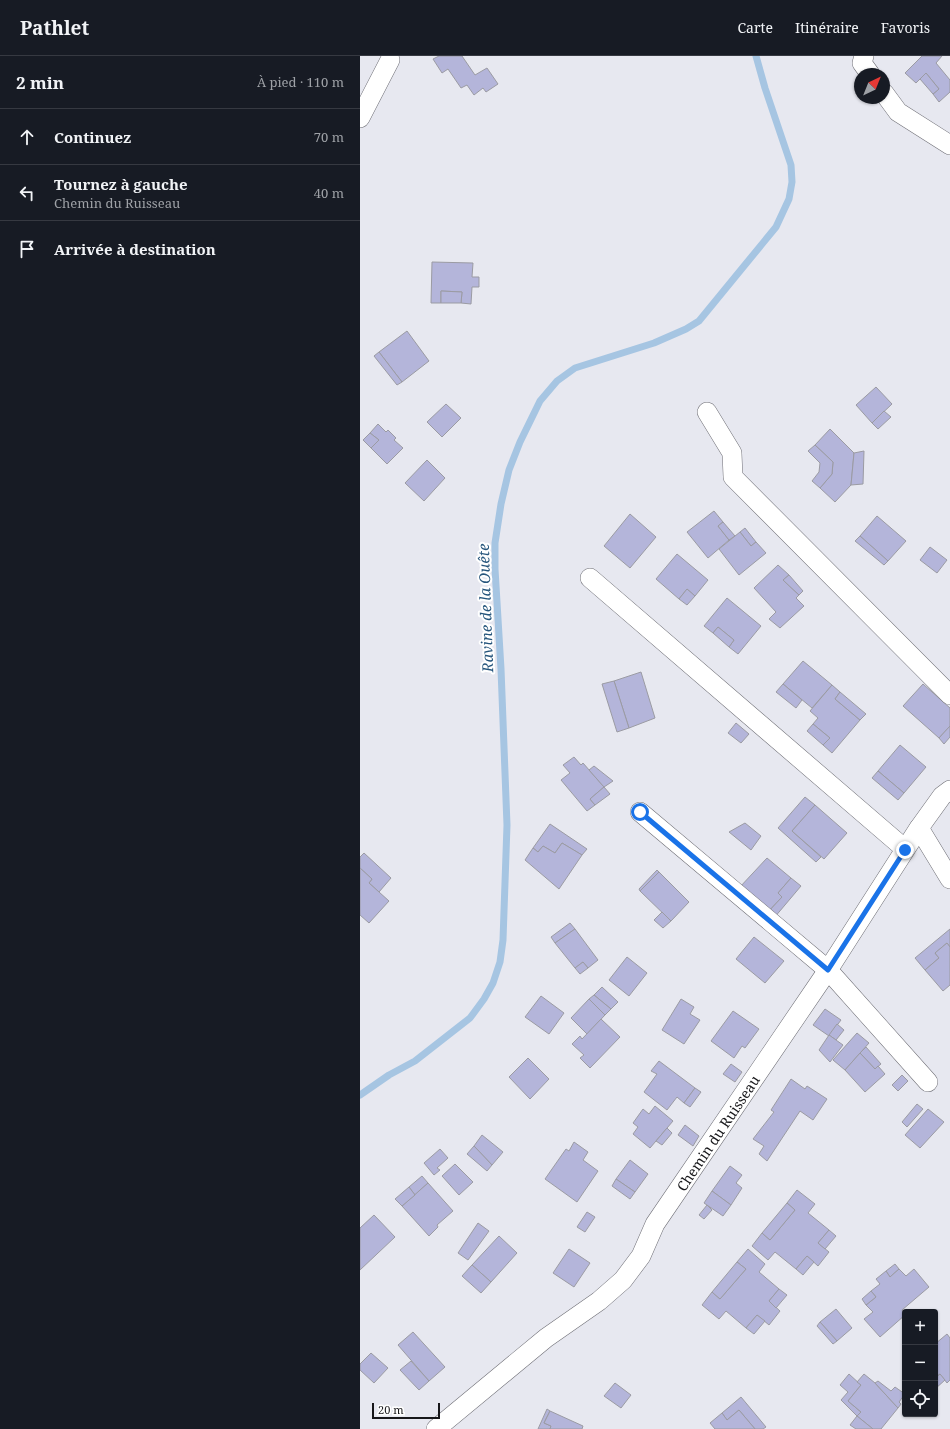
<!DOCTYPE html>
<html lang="fr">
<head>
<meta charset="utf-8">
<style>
  body { margin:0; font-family:"Noto Serif",serif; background:#242831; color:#f1f3f6 }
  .controls { position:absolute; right:12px; bottom:12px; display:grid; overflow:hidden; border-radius:4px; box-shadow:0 1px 3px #0004 }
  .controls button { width:36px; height:36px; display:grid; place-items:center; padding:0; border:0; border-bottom:1px solid #363941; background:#171b24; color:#f1f3f6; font:20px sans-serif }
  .compass { position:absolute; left:494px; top:12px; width:36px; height:36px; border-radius:50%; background:#171b24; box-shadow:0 1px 3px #0004; rotate:43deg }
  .scale { position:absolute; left:12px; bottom:10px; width:68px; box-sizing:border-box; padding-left:4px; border:2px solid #17171a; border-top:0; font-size:11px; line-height:14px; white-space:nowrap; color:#17171a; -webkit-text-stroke:3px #fff; paint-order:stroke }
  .stop { position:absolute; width:12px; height:12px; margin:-9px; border:3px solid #1a73e8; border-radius:50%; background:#fff }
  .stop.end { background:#1a73e8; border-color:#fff; box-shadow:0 1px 4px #0008 }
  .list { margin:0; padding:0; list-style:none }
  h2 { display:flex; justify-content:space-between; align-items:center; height:52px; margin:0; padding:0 16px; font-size:17px }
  h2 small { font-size:13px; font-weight:400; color:#9ea1a6 }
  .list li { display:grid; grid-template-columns:26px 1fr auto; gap:12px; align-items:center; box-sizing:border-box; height:56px; padding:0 16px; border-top:1px solid #363941 }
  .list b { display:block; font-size:15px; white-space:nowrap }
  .list p { margin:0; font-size:13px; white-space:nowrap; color:#9ea1a6 }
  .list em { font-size:13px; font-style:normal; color:#9ea1a6 }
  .icon { flex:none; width:22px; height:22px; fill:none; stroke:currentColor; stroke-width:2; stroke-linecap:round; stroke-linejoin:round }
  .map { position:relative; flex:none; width:590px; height:1373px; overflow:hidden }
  header { display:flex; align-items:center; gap:24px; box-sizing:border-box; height:56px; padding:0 20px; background:#171b24; border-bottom:1px solid #363941 }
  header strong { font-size:19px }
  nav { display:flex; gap:22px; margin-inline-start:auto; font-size:14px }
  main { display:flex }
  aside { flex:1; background:#171b24 }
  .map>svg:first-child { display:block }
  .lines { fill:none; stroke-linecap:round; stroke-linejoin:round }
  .stream { stroke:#a6c5e2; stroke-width:7 }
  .building { fill:#b4b5da; stroke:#9b9ba3 }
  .minor-casing { stroke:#6e6e75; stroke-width:20 }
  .minor { stroke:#fff; stroke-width:19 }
  .route { stroke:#1a73e8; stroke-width:5 }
  .labels { text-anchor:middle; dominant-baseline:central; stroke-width:4; stroke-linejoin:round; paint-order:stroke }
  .street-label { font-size:14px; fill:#17171a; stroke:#fff }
  .water-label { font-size:15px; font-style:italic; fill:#26557c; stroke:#fff }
</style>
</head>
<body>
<header>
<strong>Pathlet</strong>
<nav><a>Carte</a><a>Itinéraire</a><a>Favoris</a></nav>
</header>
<main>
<aside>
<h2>2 min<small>À pied · 110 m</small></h2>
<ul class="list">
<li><svg class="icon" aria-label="ahead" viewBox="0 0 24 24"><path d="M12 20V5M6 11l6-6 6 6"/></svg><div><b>Continuez</b></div><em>70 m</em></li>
<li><svg class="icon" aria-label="left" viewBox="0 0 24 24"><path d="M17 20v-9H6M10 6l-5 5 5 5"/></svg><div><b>Tournez à gauche</b><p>Chemin du Ruisseau</p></div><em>40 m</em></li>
<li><svg class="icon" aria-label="arrive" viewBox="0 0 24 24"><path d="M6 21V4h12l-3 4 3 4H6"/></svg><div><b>Arrivée à destination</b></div></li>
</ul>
</aside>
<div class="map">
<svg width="590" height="1373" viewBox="0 0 590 1373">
  <rect width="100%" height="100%" fill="#e7e8f0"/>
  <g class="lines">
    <polyline class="stream" points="0,1039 29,1019 55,1005 110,962 124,943 133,927 140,906 143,884 147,769 141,613 135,513 135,487 141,448 149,414 160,386 180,345 197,325 215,312 294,287 326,273 339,265 416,171 429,143 432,126 431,109 405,32 396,0"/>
  </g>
  <g class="building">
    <polygon points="79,0 102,0 115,19 127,12 138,28 126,36 123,32 114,39 107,29 101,32 88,13 82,17 73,3"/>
    <polygon points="562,0 582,0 576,7 590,24 590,36 579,46 573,38 579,33 566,17 556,27 545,17"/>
    <polygon points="566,17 579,33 573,38 560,23"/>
    <polygon points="72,206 113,207 112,221 119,221 119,231 112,231 111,248 101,247 102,236 81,235 81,247 71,247"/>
    <polygon points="81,235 102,236 101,247 81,247"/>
    <polygon points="47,275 69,305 42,326 19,296"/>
    <polygon points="19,296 42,326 37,329 14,300"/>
    <polygon points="516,331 532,348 512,367 496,349"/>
    <polygon points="86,348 101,362 82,381 67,366"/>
    <polygon points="524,355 531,361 518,373 512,367"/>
    <polygon points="18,368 26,376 28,374 36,382 34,384 43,392 27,408 11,392 19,384 10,377"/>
    <polygon points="470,373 494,397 491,429 475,446 460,432 472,418 473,406 455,389"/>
    <polygon points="10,377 19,384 11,392 3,384"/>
    <polygon points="455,389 473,406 472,418 460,432 452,425 459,416 460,407 448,395"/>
    <polygon points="504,395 503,428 491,429 494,397"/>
    <polygon points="67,404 85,422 64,445 45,427"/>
    <polygon points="354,455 363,466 358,470 369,484 348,502 327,476"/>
    <polygon points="270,458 296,481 270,512 244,490"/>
    <polygon points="517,460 546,485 528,505 500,480"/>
    <polygon points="363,466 375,480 369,484 358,470"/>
    <polygon points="385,472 396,486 391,490 380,476"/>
    <polygon points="380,476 391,490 396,486 406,497 379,519 359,493"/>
    <polygon points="500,480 528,505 524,509 495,485"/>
    <polygon points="570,491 587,504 577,517 560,504"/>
    <polygon points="317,498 348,524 335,540 327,533 319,543 296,523"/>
    <polygon points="418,509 429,519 423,524 439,539 436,542 444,550 420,572 409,563 416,556 394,532"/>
    <polygon points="429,519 443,535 439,539 423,524"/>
    <polygon points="327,533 335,540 327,549 319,543"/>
    <polygon points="367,542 401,570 378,598 369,591 374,584 358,571 353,577 344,570"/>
    <polygon points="358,571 374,584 369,591 353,577"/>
    <polygon points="443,605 472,629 452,652 423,628"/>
    <polygon points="281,616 295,662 269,672 254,625"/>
    <polygon points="254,625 269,672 257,676 242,628"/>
    <polygon points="423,628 442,644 436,652 416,636"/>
    <polygon points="563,628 590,652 590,670 579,682 543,650"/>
    <polygon points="472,629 480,636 475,643 500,664 472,697 463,689 470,682 453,668 458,662 450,655"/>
    <polygon points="480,636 506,658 500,664 475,643"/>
    <polygon points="376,667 389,678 381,687 368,677"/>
    <polygon points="453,668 470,682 463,689 447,675"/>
    <polygon points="590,670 590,681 584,688 579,682"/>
    <polygon points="540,689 566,711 544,737 518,715"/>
    <polygon points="214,701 221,709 223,707 244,731 230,743 235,749 227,755 201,724 210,717 203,709"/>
    <polygon points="234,710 253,725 244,731 229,714"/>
    <polygon points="518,715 544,737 538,744 512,722"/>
    <polygon points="244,731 250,738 235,749 230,743"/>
    <polygon points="445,741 455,749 432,775 461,801 456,806 418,772"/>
    <polygon points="455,749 487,777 464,803 432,775"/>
    <polygon points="385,767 401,780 391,794 369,776"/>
    <polygon points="190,768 227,793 222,799 202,787 195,797 183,790 178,796 173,792"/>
    <polygon points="202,787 222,799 199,833 165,804 173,792 178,796 183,790 195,797"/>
    <polygon points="4,797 31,822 19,836 9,827 12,823 0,812 0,801"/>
    <polygon points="407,802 431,822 418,837 422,841 408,856 379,832"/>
    <polygon points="0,812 12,823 9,827 29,845 9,867 0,859"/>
    <polygon points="297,814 299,816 280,835 279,833"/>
    <polygon points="299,816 329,846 311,865 280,835"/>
    <polygon points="431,822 441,830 414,862 408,856 422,841 418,837"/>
    <polygon points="302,856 311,865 303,872 294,864"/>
    <polygon points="210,867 215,873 195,887 191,881"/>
    <polygon points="215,873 238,904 228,912 223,906 215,912 195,887"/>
    <polygon points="590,873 590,891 587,887 575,897 579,902 565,914 555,902"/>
    <polygon points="394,881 424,905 405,927 376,903"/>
    <polygon points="587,887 590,891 590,929 583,935 565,914 579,902 575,897"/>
    <polygon points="267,901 287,917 269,940 249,924"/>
    <polygon points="223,906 228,912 220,918 215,912"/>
    <polygon points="242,931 258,946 251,953 234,939"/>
    <polygon points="234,939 251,953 245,959 229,943"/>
    <polygon points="181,940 204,957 189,978 165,961"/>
    <polygon points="229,943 245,959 227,978 211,962"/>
    <polygon points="321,943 334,951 330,958 340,964 324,988 302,974"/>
    <polygon points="465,953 481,964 469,980 453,969"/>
    <polygon points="373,955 399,973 385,992 382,990 374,1002 351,985"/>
    <polygon points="241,963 260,981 230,1012 220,1002 224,999 212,988 220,980 222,983"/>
    <polygon points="477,968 484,974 476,984 469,979"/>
    <polygon points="497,977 509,987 485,1014 473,1004"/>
    <polygon points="469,979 483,989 470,1006 459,994"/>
    <polygon points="506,991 521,1008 515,1013 500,997"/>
    <polygon points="500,997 515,1013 518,1010 525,1018 505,1036 485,1014"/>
    <polygon points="168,1002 189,1023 170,1043 149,1021"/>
    <polygon points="299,1005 335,1032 324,1047 317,1041 307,1054 284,1036 297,1018 291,1015"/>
    <polygon points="371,1008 382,1016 375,1026 363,1018"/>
    <polygon points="542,1019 548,1025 538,1035 532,1029"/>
    <polygon points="431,1023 445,1033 447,1030 467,1043 453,1064 440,1055 407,1105 399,1098 404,1090 393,1083 414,1056 411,1054"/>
    <polygon points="335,1032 341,1036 330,1051 324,1047"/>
    <polygon points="557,1048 563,1053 547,1071 542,1066"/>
    <polygon points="295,1050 313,1065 290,1092 273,1078 278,1071 273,1067 283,1053 289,1058"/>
    <polygon points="568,1053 584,1066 560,1092 545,1079"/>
    <polygon points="325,1069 339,1080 333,1090 318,1079"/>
    <polygon points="307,1072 312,1077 302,1089 296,1085"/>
    <polygon points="122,1079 143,1096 132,1109 114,1090"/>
    <polygon points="214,1086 228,1096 223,1104 238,1115 217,1146 185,1123 206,1093 209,1095"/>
    <polygon points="114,1090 132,1109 127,1115 107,1098"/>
    <polygon points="80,1093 88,1102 77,1112 80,1114 74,1119 64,1107"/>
    <polygon points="270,1104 288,1118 275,1136 256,1123"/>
    <polygon points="95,1108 113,1126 99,1139 82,1120"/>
    <polygon points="370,1110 382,1119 376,1127 382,1132 371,1149 352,1135"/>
    <polygon points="62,1120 68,1127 55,1139 49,1131"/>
    <polygon points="256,1123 275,1136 270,1143 252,1130"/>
    <polygon points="68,1127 93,1155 77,1169 78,1171 69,1180 42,1150"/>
    <polygon points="49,1131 55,1139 42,1150 35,1143"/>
    <polygon points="437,1134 455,1148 448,1157 469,1174 458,1187 469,1196 458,1210 447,1200 436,1213 415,1196 408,1204 392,1190 402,1177 410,1184 435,1154 427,1147"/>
    <polygon points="352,1135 371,1149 363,1160 344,1147"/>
    <polygon points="427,1147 435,1154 410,1184 402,1177"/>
    <polygon points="347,1149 352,1154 344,1163 339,1159"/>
    <polygon points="227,1156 235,1161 225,1176 217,1171"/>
    <polygon points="14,1159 35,1181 0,1214 0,1172"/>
    <polygon points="118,1167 129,1175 108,1204 98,1197"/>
    <polygon points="469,1174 476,1180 465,1193 458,1187"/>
    <polygon points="139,1180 157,1197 131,1226 112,1209"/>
    <polygon points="209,1193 230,1207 214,1231 193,1217"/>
    <polygon points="388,1193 405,1208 399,1216 419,1233 409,1245 420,1255 409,1269 397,1259 386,1272 366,1255 359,1263 342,1249 352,1236 360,1243 386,1213 377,1206"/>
    <polygon points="447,1200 454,1206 443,1219 436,1213"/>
    <polygon points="377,1206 386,1213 360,1243 352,1236"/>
    <polygon points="535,1208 539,1213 530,1221 526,1215"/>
    <polygon points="112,1209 131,1226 121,1237 102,1220"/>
    <polygon points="539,1213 546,1220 554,1213 569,1231 542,1254 545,1259 520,1281 504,1263 513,1256 506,1249 516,1241 511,1235 520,1228 516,1223 526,1215 530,1221"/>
    <polygon points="419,1233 427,1239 416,1252 409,1245"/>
    <polygon points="511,1235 516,1241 506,1249 502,1243"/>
    <polygon points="476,1253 492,1272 477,1285 460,1266"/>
    <polygon points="397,1259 405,1265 394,1278 386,1272"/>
    <polygon points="460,1266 477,1285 473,1288 457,1270"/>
    <polygon points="53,1276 85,1311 69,1325 38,1289"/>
    <polygon points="587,1278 590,1282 590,1324 587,1327 580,1318 575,1322 575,1293 577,1291 575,1288"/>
    <polygon points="11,1297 28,1312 14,1327 0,1314 0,1308"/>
    <polygon points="51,1305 69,1325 59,1334 40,1314"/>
    <polygon points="489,1318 501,1329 488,1345 501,1356 497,1360 481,1344 488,1336 480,1329"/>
    <polygon points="504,1318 515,1327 538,1352 521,1373 513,1373 497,1360 501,1356 488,1345 501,1329 497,1326"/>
    <polygon points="580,1318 585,1324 575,1333 575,1322"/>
    <polygon points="518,1325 531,1335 535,1331 545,1338 539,1346 541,1348 538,1352 515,1327"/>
    <polygon points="255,1327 271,1339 261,1352 244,1340"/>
    <polygon points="381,1341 406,1371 403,1373 395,1373 379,1354 367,1364 362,1357"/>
    <polygon points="187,1353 190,1355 184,1367 191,1370 190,1373 178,1373"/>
    <polygon points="379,1354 395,1373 355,1373 350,1367 362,1357 367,1364"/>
    <polygon points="190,1355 223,1370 222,1373 190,1373 191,1370 184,1367"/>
    <polygon points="497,1360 513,1373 496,1373 490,1369"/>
  </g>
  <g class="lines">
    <g class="minor-casing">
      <g id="minor">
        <polyline points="504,0 502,7 510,18"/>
        <polyline points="524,37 538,56 590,89"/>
        <polyline points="0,62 30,4"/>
        <polyline points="347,356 372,397 373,421 590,639"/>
        <polyline points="230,522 545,793"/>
        <polyline points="280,756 468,914 568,1026"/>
        <polyline points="559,772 590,823"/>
        <polyline points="76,1373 186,1282 239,1245 263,1224 281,1200 295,1168 468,914 559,772 582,740 590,734"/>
      </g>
    </g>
    <use href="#minor" class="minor"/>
  </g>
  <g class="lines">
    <polyline class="route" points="280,756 468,914 545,794"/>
  </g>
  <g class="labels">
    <g class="street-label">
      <text transform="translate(358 1077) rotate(-56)">Chemin du Ruisseau</text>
    </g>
    <g class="water-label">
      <text transform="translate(125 552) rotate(-92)">Ravine de la Ouête</text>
    </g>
  </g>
</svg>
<div class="controls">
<button>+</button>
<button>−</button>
<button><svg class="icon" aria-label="locate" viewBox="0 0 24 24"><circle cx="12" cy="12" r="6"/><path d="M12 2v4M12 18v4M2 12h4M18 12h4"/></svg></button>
</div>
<svg class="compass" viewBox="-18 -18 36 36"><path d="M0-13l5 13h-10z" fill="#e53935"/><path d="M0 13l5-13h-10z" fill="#9ea1a6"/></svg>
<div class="scale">20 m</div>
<div class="stop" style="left:280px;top:756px"></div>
<div class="stop end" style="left:545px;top:794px"></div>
</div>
</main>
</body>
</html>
